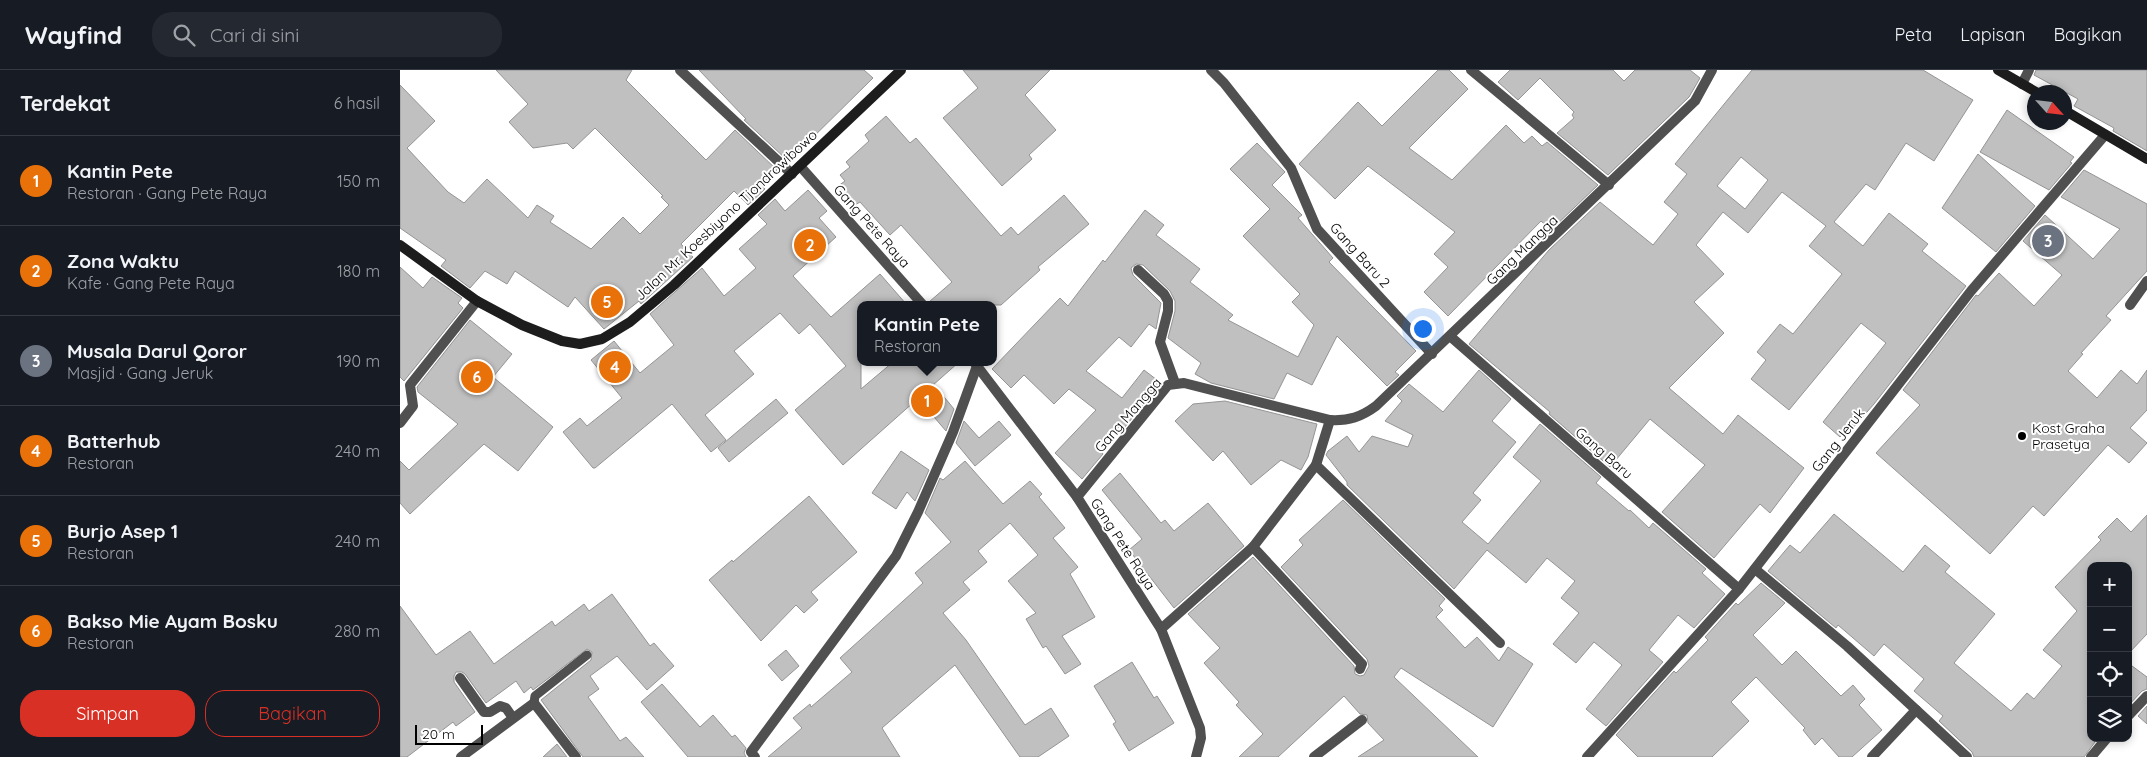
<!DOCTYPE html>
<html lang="id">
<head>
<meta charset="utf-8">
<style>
  body { margin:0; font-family:Quicksand,sans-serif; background:#242831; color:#f1f3f6 }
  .controls { position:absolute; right:15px; bottom:15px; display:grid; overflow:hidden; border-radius:10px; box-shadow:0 2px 8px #0003 }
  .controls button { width:45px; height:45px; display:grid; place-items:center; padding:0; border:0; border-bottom:1px solid #363941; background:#171b24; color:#f1f3f6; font:25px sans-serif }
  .compass { position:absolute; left:1627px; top:15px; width:45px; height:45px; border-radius:50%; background:#171b24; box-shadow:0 2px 8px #0003; rotate:117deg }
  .scale { position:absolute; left:15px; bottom:12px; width:68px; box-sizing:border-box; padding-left:5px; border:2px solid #000; border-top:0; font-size:14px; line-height:18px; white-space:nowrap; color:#000; -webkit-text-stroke:4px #fff; paint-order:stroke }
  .you { position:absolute; left:1022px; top:258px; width:18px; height:18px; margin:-12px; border:4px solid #fff; border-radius:50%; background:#1a73e8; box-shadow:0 0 0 8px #1a73e833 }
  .badge { display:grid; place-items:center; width:32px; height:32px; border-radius:50%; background:#d93025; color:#fff; font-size:16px; font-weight:700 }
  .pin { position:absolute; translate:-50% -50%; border:2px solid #fff; box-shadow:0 1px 5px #0006 }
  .popup { position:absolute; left:457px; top:231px; width:140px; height:65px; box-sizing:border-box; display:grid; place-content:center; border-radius:10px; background:#171b24; filter:drop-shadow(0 1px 4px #0005); font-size:16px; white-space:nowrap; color:#9ea1a6 }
  .popup b { font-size:19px; color:#f1f3f6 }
  .popup::after { content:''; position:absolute; left:50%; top:100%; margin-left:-10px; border:10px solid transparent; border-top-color:#171b24 }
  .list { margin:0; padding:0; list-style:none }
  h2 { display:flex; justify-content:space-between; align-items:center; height:65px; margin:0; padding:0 20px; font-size:21px }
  h2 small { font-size:16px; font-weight:400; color:#9ea1a6 }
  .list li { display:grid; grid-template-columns:32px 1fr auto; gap:15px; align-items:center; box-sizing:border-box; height:90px; padding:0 20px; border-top:1px solid #363941 }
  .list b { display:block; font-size:19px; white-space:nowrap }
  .list p { margin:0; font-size:16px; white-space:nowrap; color:#9ea1a6 }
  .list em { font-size:16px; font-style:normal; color:#9ea1a6 }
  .actions { display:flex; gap:10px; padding:15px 20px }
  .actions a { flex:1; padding:11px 0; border:1px solid #d93025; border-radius:20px; text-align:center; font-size:18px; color:#d93025 }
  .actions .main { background:#d93025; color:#fff }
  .icon { flex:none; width:28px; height:28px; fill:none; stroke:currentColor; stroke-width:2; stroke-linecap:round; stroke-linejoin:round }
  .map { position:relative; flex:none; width:1747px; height:687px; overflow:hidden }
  header { display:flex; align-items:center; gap:30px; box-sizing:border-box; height:70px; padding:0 25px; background:#171b24; border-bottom:1px solid #363941 }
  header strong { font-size:24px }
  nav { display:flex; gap:28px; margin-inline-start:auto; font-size:18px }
  .search { width:350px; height:45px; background:#242831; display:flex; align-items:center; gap:12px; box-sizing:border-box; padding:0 18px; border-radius:20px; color:#9ea1a6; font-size:19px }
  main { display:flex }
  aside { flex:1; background:#171b24 }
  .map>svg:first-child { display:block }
  .building { fill:#c0c0c0; stroke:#949494; fill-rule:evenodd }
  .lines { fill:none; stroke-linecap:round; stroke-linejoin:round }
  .lane { stroke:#505050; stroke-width:9 }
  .street { stroke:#505050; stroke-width:10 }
  .secondary { stroke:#1d1d1d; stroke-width:10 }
  .poi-dot { fill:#000; stroke:#fff; stroke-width:2 }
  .labels { text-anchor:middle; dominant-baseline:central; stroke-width:4; stroke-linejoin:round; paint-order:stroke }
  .street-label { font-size:14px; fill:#000; stroke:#fff }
  .poi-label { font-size:14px; fill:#000; stroke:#fff; text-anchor:start }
</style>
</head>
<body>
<header>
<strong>Wayfind</strong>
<div class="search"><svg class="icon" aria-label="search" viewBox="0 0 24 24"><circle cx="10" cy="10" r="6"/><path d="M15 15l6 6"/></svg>Cari di sini</div>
<nav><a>Peta</a><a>Lapisan</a><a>Bagikan</a></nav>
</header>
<main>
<aside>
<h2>Terdekat<small>6 hasil</small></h2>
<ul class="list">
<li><span class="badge" style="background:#e8710a">1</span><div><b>Kantin Pete</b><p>Restoran · Gang Pete Raya</p></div><em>150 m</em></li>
<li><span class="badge" style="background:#e8710a">2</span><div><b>Zona Waktu</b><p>Kafe · Gang Pete Raya</p></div><em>180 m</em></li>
<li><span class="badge" style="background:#6b7280">3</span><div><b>Musala Darul Qoror</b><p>Masjid · Gang Jeruk</p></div><em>190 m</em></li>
<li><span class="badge" style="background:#e8710a">4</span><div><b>Batterhub</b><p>Restoran</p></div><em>240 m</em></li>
<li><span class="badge" style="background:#e8710a">5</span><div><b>Burjo Asep 1</b><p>Restoran</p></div><em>240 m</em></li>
<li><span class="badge" style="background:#e8710a">6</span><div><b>Bakso Mie Ayam Bosku</b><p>Restoran</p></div><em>280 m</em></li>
</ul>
<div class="actions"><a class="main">Simpan</a><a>Bagikan</a></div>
</aside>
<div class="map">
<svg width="1747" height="687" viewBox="0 0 1747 687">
  <rect width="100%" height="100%" fill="#fff"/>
  <g class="building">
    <polygon points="96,0 232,0 226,10 306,90 335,60 377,100 362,115 365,119 348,135 334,121 281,174 293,187 241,234 239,231 204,259 175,227 168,237 115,201 107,214 85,201 70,218 41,196 46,190 0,158 0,15 35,51 7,78 48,122 64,133 87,109 128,148 137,135 154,146 150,152 191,179 223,147 240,164 269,135 261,127 263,126 195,58 173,79 167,73 133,78 109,52 128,34"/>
    <polygon points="299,0 464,0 473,8 390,90 387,90 344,50 346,49"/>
    <polygon points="563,0 650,0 625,25 656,60 629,85 632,89 602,116 543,48 578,18"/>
    <polygon points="1038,0 1049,0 1068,19 1009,78 1052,110 1106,55 1124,73 1132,66 1142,76 1147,72 1198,115 1151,160 1141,151 1048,246 1024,222 1048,197 1034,184 1055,162 968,96 935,129 899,94 958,32 982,56"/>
    <polygon points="1110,0 1213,0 1224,11 1235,0 1290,0 1300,8 1289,27 1208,105 1157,63 1174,48 1172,45 1174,42 1140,8 1118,30 1098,12"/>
    <path d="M1352,0H1523L1573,30L1534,91L1506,73L1475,120L1466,114L1434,152L1463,176L1489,143L1528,174L1522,181L1566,216L1474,334L1453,358L1449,356L1440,367L1423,352L1486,273L1461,253L1389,340L1351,309L1366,290L1357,282L1380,254L1393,264L1442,204L1409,176L1426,156L1382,122L1348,163L1323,142L1296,175L1324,204L1294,232L1324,263L1269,318L1323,364L1338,345L1404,398L1370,443L1360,434L1314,488L1262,442L1305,395L1250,349L1210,397L1149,344L1150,342L1069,274L1149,180L1200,132L1253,175L1278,144L1264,132L1287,104L1275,94ZM1341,87L1368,110L1345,139L1317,116Z"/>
    <polygon points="1636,0 1747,0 1747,81 1713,61 1714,58 1674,36 1678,29 1634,5"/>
    <polygon points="1607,40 1674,87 1670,92 1672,93 1649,120 1580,82"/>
    <polygon points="486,46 510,73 516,68 601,166 611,157 618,165 664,125 689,154 638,197 640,200 601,235 530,235 529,232 552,212 501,155 490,165 460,132 455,135 438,116 445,111 440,105 450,97 446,92 469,71 465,65"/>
    <polygon points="857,73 885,102 872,115 902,145 898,148 933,188 929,192 1016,281 995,302 999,305 987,316 937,266 912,315 887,303 874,329 811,313 795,304 801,293 768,268 775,241 775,231 770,221 743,195 736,194 731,198 733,205 761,233 756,259 749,254 731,277 719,267 686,301 722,328 744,300 761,313 724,358 720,356 699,378 703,384 682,409 655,383 696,340 669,319 654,334 624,305 611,318 592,299 660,228 668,236 703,190 705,192 745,140 764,155 756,165 800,199 790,212 833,245 828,250 898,287 914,255 892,232 900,224 843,166 870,139 830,99"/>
    <polygon points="1578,84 1635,136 1596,182 1542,138"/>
    <polygon points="1684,100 1747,134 1747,201 1706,246 1711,250 1681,283 1683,284 1668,301 1697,328 1721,300 1737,314 1747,300 1747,340 1730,358 1747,373 1729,393 1708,375 1644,446 1633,436 1590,484 1476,383 1520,335 1503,320 1576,225 1578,226 1599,203 1634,236 1662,205 1623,171 1645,145 1693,189 1720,159 1661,127"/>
    <polygon points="408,120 427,141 419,148 436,167 393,206 431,247 480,204 507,235 461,235 461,319 493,292 559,292 443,395 395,340 446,296 410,254 399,264 380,243 334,281 354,304 305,345 326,370 311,382 272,334 195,398 193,398 163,362 180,348 187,356 222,328 191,290 214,271 240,303 274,275 250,244 302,198 324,226 356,198 339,179 367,154 358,145 375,129 385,141"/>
    <polygon points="0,197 23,218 32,207 62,228 58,233 63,238 4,311 0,307"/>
    <polygon points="70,250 112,284 93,307 153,357 118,401 84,374 10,444 0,433 0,391 9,400 58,354 18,322 17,317"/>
    <polygon points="1079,300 1111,329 1092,351 1116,372 1073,423 1081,430 1062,452 1088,474 1141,411 1113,387 1140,354 1201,407 1196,413 1229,441 1230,440 1249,458 1253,453 1306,499 1302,503 1325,524 1294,558 1278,545 1249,580 1263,592 1206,656 1186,639 1222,595 1194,572 1176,593 1153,574 1179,543 1161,528 1175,511 1147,488 1126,513 1087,480 1054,519 947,415 947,412 926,385 928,381 947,366 959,382 972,366 1008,377 1013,365 985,351 1002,331 997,326 1009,314 1043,342"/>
    <polygon points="540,322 554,339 546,361 528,340"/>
    <polygon points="376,329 388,343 329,392 318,378"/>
    <polygon points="825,331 917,354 908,387 901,400 881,390 851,415 823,381 813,391 775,351 793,334"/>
    <polygon points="564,351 579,368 599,351 611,365 575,396 556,373"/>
    <polygon points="501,381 529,400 515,431 507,422 496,439 472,423"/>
    <polygon points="565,391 603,434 630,411 642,424 639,427 665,458 653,468 678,497 670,504 695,547 662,566 681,594 665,604 646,576 643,578 626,549 636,543 608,511 638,485 610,453 578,481 587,492 563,512 570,520 543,543 566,570 625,655 651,638 669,666 638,687 620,687 555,595 482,658 500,687 368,687 402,658 393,648 410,634 411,637 452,602 440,588 523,513 515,503 551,472 525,443 540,408 543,410"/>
    <polygon points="720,403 761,453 765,450 774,461 808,433 844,476 774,538 729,480 742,469 702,420"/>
    <polygon points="409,426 457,482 411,522 418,530 404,543 396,535 361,571 309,510 332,490 333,492"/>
    <polygon points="943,430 1045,529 1039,536 1043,540 1036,547 1065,578 1077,567 1099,591 1108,577 1133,594 1093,657 1001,598 994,607 1078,687 958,687 984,670 968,653 967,645 960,644 944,626 878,687 839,687 863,664 836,635 839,632 804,593 820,578 788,544 853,487 954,596 955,604 960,606 964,605 969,596 967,589 881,497 903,475 899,470"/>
    <polygon points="1434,444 1503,502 1525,475 1550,496 1545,502 1595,544 1554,593 1611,641 1627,623 1634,629 1662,596 1643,580 1677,541 1655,517 1701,470 1698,467 1717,448 1731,462 1747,445 1747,564 1728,584 1728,496 1691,496 1691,668 1695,672 1684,687 1574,687 1572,682 1539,651 1543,646 1514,621 1524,609 1484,574 1474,586 1438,555 1436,558 1368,501 1390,475 1400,483"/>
    <polygon points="1361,513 1385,533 1353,565 1382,595 1396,581 1441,626 1453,615 1465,629 1459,635 1482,660 1452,687 1439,687 1422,668 1415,675 1403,660 1405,658 1356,607 1331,632 1349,651 1312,687 1238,687 1216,665 1274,601 1276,603 1308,570 1305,567 1336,533 1338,535"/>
    <polygon points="212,524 250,576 254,573 274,596 247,620 217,586 190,606 199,619 188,627 220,671 226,667 244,687 183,687 141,630 191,590 192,582 187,579 133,620 131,617 124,623 116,611 86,633 65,604 62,602 56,602 54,606 54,612 75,642 56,656 53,652 7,687 0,687 0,536 36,585 70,561 94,594 152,551 155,556 184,534 189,541"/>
    <polygon points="386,580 399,596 382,611 368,595"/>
    <polygon points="732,592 754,628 757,626 774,653 729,681 713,654 716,652 694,616"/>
    <polygon points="1728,593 1747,607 1747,619 1742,621 1728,636"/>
    <polygon points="262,614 300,657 313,645 332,667 335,665 346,678 344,683 346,687 288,687 241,632"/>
    <polygon points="1747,636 1747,654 1738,646"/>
    <polygon points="157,674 167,687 143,687"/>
  </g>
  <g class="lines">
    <polyline class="lane" points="134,633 135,626 187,585"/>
    <g class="street">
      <polyline points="280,0 392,104"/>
      <polyline points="811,0 824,13 891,98 917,159 1032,284"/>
      <polyline points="1071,0 1209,115"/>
      <polyline points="1622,14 1629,0"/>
      <polyline points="400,96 523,235"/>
      <polyline points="738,200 764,224 768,231 768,241 760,272 775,313"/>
      <polyline points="1730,235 1747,211"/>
      <polyline points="1051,267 1339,519"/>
      <polyline points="574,292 677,427 761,559 800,658 801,668 796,687"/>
      <polyline points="0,353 13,336 10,315 77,231"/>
      <polyline points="916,395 1100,573"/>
      <path d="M677,427L768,315L784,313L930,350C949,351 961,347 976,336L1295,31L1312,0"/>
      <polyline points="853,477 960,592 962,594 960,599"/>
      <polyline points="1355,499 1447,576 1567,687"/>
      <polyline points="761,559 853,477 916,395 930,350"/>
      <polyline points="60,608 84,642 90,642 100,636 106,638 113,648"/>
      <polyline points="1728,646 1747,626"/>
      <polyline points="61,687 134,633 176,687"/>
      <polyline points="355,687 351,682 496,486 518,442 553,362 577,296"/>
      <polyline points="914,687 962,650"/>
      <polyline points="1187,687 1339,519 1571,221 1705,65"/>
      <polyline points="1472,687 1516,640"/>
      <polyline points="1691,687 1707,668"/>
    </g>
    <g class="secondary">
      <polyline points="1598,0 1636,22"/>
      <polyline points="1664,40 1747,89"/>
      <polyline points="0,175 77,231 122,255 162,271 180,274 202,269 230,252 274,215 501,0"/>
    </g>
  </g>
  <circle class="poi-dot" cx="1622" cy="366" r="5"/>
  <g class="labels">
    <g class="street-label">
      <text transform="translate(326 145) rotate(-43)">Jalan Mr. Koesbiyono Tjondrowibowo</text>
      <text transform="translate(472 156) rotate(48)">Gang Pete Raya</text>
      <text transform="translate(1122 180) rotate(-44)">Gang Mangga</text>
      <text transform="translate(960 185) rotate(48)">Gang Baru 2</text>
      <text transform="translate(728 345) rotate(-49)">Gang Mangga</text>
      <text transform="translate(1438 370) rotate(-52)">Gang Jeruk</text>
      <text transform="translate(1204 383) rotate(41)">Gang Baru</text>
      <text transform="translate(723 474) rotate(57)">Gang Pete Raya</text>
    </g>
    <g class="poi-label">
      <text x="1632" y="358">Kost Graha<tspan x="1632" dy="16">Prasetya</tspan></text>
    </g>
  </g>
</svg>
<div class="controls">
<button>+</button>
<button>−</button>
<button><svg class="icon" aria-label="locate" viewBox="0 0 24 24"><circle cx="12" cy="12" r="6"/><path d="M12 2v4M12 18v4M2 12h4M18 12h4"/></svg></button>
<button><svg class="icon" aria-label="layers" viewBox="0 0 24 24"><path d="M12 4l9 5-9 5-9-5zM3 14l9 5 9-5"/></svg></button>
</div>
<svg class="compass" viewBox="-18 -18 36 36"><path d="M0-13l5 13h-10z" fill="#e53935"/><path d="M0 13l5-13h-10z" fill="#9ea1a6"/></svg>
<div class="scale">20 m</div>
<div class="you"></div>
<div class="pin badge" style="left:527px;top:331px;background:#e8710a">1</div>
<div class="popup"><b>Kantin Pete</b>Restoran</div>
<div class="pin badge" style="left:410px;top:175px;background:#e8710a">2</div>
<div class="pin badge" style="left:1648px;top:171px;background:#6b7280">3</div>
<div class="pin badge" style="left:215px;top:297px;background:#e8710a">4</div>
<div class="pin badge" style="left:207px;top:232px;background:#e8710a">5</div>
<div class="pin badge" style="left:77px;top:307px;background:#e8710a">6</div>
</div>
</main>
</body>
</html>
